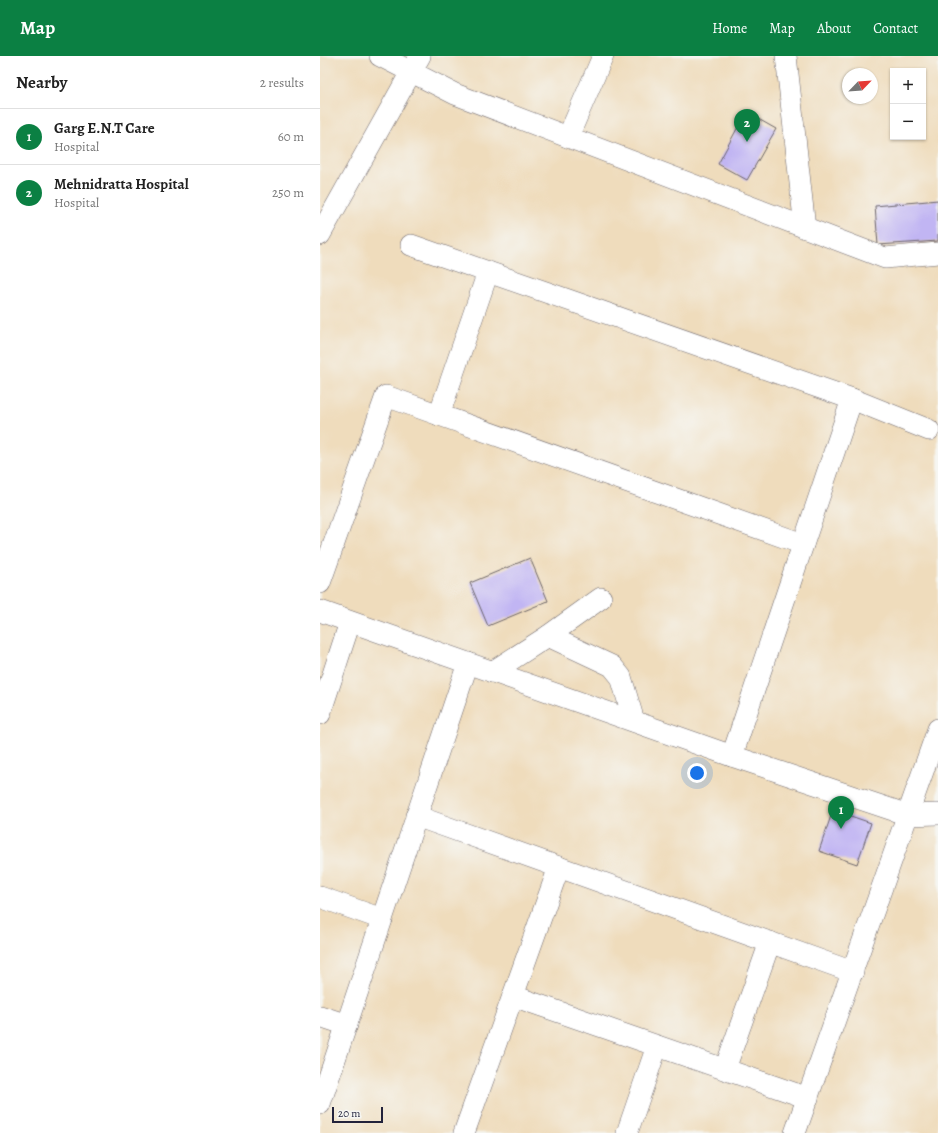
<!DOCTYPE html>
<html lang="en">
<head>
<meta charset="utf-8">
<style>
  body { margin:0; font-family:Alegreya,serif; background:#f6f6f6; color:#222 }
  .controls { position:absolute; right:12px; top:12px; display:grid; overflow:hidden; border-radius:0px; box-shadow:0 1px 3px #0004 }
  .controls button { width:36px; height:36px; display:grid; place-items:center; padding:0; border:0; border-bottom:1px solid #e0e0e0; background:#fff; color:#222; font:20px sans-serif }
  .compass { position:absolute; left:522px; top:12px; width:36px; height:36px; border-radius:50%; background:#fff; box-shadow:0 1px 3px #0004; rotate:65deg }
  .scale { position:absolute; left:12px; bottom:10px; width:51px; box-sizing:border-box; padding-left:4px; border:2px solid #22223b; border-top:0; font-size:11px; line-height:14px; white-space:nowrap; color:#22223b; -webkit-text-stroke:3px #f6f6f2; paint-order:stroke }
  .you { position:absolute; left:377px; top:717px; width:14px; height:14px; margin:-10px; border:3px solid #fff; border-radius:50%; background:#1a73e8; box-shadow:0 0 0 6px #1a73e833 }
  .badge { display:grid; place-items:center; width:26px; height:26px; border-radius:50%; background:#0b8043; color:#fff; font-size:13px; font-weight:700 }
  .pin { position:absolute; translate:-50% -33px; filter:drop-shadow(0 1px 2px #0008) }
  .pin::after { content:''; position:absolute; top:21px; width:14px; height:12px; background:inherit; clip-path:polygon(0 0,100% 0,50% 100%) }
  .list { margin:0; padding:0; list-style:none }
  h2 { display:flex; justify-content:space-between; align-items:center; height:52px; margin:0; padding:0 16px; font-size:17px }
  h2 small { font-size:13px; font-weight:400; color:#767676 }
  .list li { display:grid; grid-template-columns:26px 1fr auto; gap:12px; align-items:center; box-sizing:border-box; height:56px; padding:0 16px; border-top:1px solid #e0e0e0 }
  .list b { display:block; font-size:15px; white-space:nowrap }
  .list p { margin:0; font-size:13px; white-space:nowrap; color:#767676 }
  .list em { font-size:13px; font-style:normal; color:#767676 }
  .map { position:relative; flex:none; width:618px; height:1077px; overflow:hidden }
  header { display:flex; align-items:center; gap:24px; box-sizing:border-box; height:56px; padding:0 20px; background:#0b8043; color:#fff }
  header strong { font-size:19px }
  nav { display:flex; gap:22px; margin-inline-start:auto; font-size:14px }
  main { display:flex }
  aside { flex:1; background:#fff }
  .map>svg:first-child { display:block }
  .building { fill:#c1b5f3 }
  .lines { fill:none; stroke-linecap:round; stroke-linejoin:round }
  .minor-casing { stroke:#6a6368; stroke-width:22 }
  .minor { stroke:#fff; stroke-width:21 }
</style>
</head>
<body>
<header>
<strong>Map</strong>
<nav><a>Home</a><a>Map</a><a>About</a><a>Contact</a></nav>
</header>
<main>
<aside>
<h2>Nearby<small>2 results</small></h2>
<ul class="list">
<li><span class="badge">1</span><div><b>Garg E.N.T Care</b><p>Hospital</p></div><em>60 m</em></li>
<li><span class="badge">2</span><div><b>Mehnidratta Hospital</b><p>Hospital</p></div><em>250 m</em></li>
</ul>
</aside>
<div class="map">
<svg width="618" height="1077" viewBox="0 0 618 1077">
  <rect width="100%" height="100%" fill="#f6f6f2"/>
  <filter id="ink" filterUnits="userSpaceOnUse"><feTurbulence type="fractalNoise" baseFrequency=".025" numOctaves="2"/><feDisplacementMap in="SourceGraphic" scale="8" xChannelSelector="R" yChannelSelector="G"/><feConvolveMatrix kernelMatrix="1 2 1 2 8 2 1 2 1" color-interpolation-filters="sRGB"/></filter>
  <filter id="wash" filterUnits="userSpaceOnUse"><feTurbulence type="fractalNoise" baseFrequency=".012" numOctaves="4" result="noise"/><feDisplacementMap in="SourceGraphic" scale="16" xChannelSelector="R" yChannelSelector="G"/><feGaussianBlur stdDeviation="0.9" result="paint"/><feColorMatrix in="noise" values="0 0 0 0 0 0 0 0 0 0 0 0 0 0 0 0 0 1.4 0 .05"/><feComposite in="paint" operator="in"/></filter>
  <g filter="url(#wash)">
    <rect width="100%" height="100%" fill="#efdcbc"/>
    <g id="blocks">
      <g class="building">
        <polygon points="426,56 456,73 427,124 398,108"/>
        <polygon points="618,144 618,185 558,189 555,150"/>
        <polygon points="210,502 228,545 168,570 150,527"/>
        <polygon points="513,754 551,767 537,808 499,795"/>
      </g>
    </g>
  </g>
  <g filter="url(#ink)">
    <use href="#blocks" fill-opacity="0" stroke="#6a6368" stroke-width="1"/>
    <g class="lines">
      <g class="minor-casing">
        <g id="minor">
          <polyline points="60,0 135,38 565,202 618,197"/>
          <polyline points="466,0 485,172"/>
          <polyline points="248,81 283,0"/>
          <polyline points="0,179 100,0"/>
          <polyline points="91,189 532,343 609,374"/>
          <polyline points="119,359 168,216"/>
          <polyline points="0,527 66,340 483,488"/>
          <polyline points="0,555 412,700 588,759 618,758"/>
          <polyline points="228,580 281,542"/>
          <polyline points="172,616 228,580 292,610 301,621 314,665"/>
          <polyline points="0,658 30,566"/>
          <polyline points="412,700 532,343"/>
          <polyline points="96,760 533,916"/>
          <polyline points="0,841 62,863"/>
          <polyline points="193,940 488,1042"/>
          <polyline points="0,960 27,969"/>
          <polyline points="405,1013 450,886"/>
          <polyline points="0,1048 148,607"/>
          <polyline points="144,1077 239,811"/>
          <polyline points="307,1077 337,990"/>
          <polyline points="475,1077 618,673"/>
        </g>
      </g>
      <use href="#minor" class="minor"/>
    </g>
  </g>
</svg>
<div class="controls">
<button>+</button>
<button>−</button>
</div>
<svg class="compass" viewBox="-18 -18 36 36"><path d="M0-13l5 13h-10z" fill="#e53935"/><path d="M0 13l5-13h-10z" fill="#767676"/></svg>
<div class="scale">20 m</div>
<div class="you"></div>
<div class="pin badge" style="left:521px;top:773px">1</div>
<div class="pin badge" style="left:427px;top:86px">2</div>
</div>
</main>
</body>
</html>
